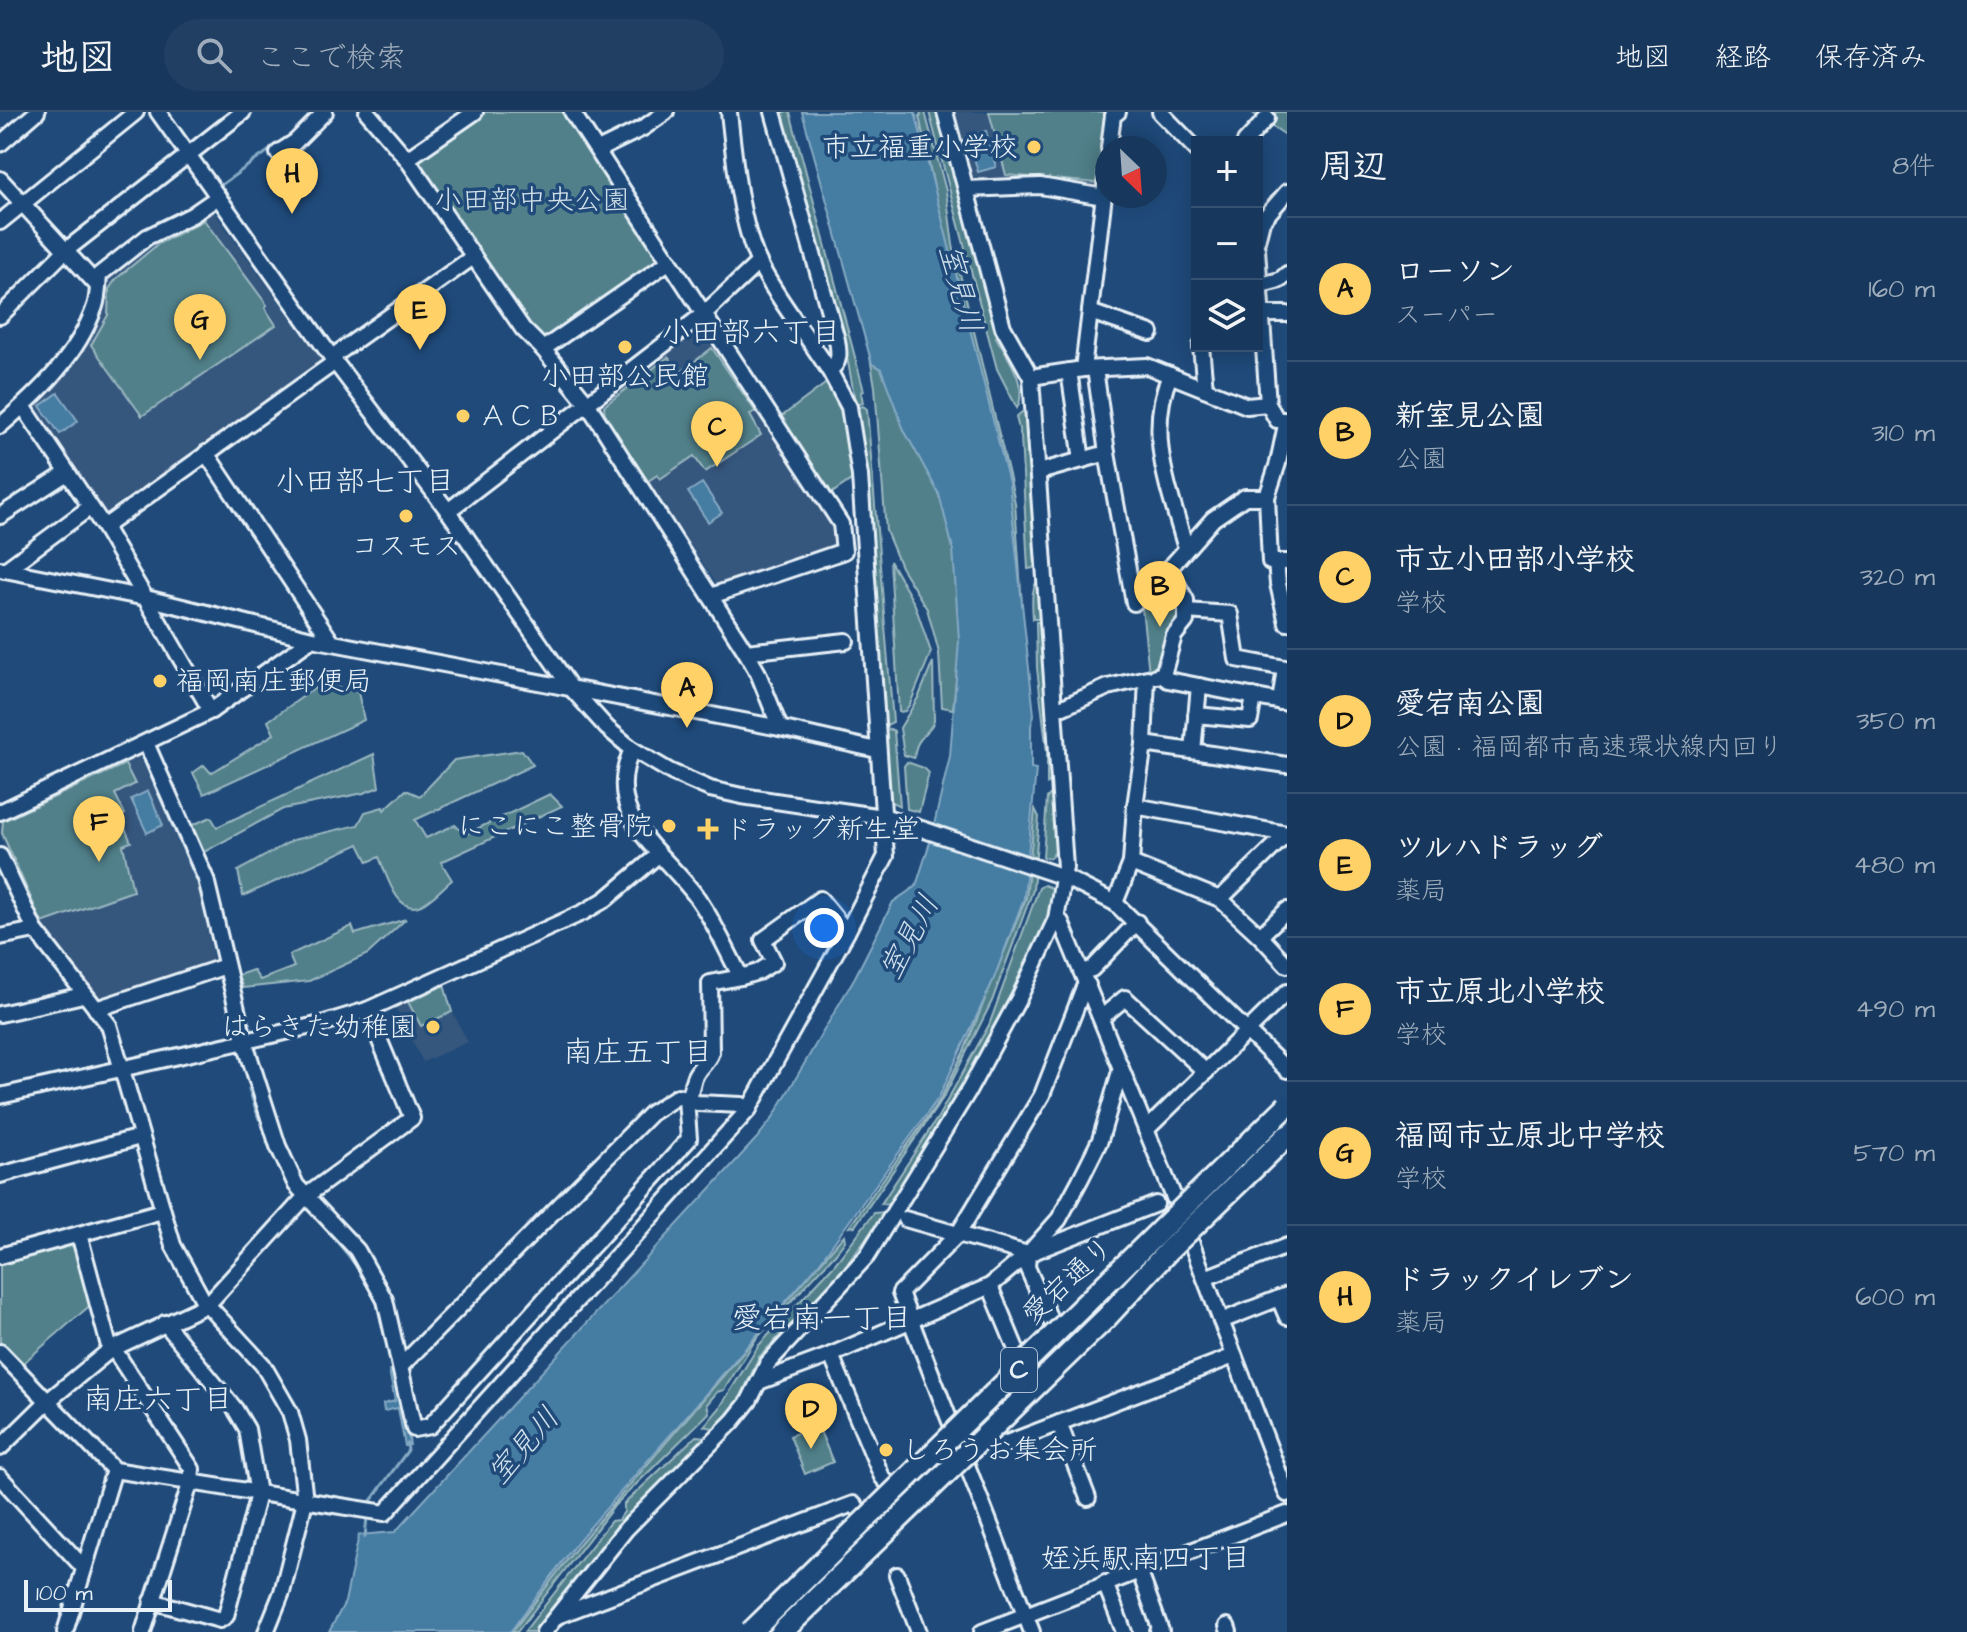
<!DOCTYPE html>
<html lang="ja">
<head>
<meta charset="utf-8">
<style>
  body { margin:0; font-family:"Architects Daughter","Klee One",sans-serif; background:#203f62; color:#f1f3f6 }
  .controls { position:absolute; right:24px; top:24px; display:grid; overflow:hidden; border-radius:0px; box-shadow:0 4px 20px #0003 }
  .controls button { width:72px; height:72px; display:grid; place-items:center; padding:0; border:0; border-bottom:2px solid #365272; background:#17385c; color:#f1f3f6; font:40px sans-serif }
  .compass { position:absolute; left:1095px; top:24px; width:72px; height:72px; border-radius:50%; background:#17385c; box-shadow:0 4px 20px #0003; rotate:155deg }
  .scale { position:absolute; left:24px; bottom:20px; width:148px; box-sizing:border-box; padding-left:8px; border:4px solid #e8f1f8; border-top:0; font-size:22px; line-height:28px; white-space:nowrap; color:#e8f1f8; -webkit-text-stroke:6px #1f4a7a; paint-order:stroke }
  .you { position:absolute; left:824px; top:816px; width:28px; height:28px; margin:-20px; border:6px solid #fff; border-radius:50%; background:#1a73e8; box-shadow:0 0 0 12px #1a73e833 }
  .badge { display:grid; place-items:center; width:52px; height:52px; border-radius:50%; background:#ffd166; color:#111; font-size:26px; font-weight:700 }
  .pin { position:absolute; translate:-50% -66px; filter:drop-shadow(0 2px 4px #0008) }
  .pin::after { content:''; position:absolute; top:42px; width:28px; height:24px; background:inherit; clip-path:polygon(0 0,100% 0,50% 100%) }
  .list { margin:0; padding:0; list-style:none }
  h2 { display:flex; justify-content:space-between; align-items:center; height:104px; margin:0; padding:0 32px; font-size:34px }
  h2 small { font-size:26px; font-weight:400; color:#9eacbb }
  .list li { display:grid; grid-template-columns:52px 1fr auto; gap:24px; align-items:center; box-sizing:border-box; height:144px; padding:0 32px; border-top:2px solid #365272 }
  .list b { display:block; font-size:30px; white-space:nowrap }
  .list p { margin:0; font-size:26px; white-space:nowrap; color:#9eacbb }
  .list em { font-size:26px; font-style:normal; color:#9eacbb }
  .icon { flex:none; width:44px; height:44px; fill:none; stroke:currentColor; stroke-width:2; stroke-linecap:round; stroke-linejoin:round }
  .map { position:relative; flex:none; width:1287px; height:1520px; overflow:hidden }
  header { display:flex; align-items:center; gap:48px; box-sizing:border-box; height:112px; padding:0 40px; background:#17385c; border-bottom:2px solid #365272 }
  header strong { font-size:38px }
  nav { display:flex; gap:44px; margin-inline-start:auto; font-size:28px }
  .search { width:560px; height:72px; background:#203f62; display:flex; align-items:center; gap:20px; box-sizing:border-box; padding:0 28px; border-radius:44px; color:#9eacbb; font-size:30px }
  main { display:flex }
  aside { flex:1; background:#17385c }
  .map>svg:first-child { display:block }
  .built { fill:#34567d }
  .green { fill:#51808a; stroke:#9cb8c1; stroke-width:2 }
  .water { fill:#447ba2; stroke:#86aac4; stroke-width:2 }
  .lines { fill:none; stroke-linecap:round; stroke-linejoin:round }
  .stream { stroke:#86aac4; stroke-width:3 }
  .minor-casing { stroke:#e8f1f8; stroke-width:20 }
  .highway-casing { stroke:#e8f1f8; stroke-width:26 }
  .minor { stroke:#1f4a7a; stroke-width:14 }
  .highway { stroke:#1f4a7a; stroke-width:20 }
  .highway-bridge-casing { stroke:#e8f1f8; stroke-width:26; stroke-linecap:butt }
  .highway-bridge { stroke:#1f4a7a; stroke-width:20 }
  .poi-dot { fill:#ffd166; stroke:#1f4a7a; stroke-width:3 }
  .labels { text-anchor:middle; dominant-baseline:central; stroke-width:7; stroke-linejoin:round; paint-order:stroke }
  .shield { fill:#1f4a7a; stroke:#acbfd2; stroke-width:2 }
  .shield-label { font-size:26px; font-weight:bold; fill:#e8f1f8 }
  .poi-label { font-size:28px; fill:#e8f1f8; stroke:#1f4a7a; text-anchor:start }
  .park-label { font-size:28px; fill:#d1e0e8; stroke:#1f4a7a }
  .street-label { font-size:28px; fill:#e8f1f8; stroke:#1f4a7a }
  .water-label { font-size:30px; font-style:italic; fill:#cfdfeb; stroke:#1f4a7a }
  .neighbourhood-label { font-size:30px; fill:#e8f1f8; stroke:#1f4a7a }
</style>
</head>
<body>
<header>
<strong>地図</strong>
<div class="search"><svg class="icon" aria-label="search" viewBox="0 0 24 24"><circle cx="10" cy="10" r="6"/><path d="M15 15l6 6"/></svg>ここで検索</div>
<nav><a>地図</a><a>経路</a><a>保存済み</a></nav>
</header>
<main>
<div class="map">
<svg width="1287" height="1520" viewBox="0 0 1287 1520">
  <rect width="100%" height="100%" fill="#1f4a7a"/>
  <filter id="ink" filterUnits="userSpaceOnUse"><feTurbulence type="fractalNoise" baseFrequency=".0125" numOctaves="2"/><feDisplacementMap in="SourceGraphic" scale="16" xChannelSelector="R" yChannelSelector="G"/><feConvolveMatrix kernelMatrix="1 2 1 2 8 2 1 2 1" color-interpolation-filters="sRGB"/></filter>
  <g filter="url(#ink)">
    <g class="built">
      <polygon points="954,0 1110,0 1099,78 1051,71 974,68"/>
      <polygon points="212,97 325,253 106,404 101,401 36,296 37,291 71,259 81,243 103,201 110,165 156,128"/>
      <polygon points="700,215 707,216 836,413 838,433 720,477 597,297"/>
      <polygon points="138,641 199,778 214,850 99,889 69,853 41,814 0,723 0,706"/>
      <polygon points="444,870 453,901 468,930 423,950 394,893"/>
    </g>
    <g class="green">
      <polygon points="476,0 571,0 670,149 543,237 407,47"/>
      <polygon points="781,0 790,0 864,279 861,280 863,291 856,293 848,250"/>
      <polygon points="920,0 925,0 946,79 953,133 1010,367 1015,391 1022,494 919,4 921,4"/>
      <path d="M929,0H941L1000,221L996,225C1007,244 1029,274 1017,296L997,257Z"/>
      <polygon points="989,0 1105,0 1097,71 1006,63"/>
      <polygon points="1251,0 1287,0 1287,24"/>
      <polygon points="204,108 267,193 265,196 276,213 142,304 91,233 108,203 109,177 116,167 158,132"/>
      <polygon points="866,221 941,379 957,436 963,530 958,549 953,597 942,595 939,541 933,518 927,497 901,455 886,419 875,275"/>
      <polygon points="712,236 755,299 750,303 761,323 705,360 694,344 660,367 657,363 648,369 605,304 604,294 668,245 681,260"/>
      <polygon points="829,269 847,305 854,366 832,381 781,305"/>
      <polygon points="863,294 867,297 893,610 885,614 867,366 857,296"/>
      <polygon points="1022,300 1027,300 1038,451 1033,456 1028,457 1021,325 1016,305"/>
      <polygon points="890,449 915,493 931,540 910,592 905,599 899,600"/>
      <path d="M1041,462L1043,504L1040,507H1033C1032,489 1030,477 1041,462Z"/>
      <polygon points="1170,474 1183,506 1161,558 1149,561 1142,496"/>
      <polygon points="1036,510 1044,511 1055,664 1047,672 1047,641 1037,556"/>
      <path d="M933,550L934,609C927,625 916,624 914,646L904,643L900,616L919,584Z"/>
      <polygon points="321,572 358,580 364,608 204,682 193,661 204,653 211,661 274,622 268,609"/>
      <polygon points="890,617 894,619 900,694 886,687 882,618"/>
      <path d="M522,638L533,653L415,708L426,726L455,713L466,722L550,682L562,694L441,750L452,768C442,776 432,788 421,793C397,805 386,761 379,745L368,750L359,732L243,784L238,759L293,728L358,713L365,700L383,695L384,698L406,678L420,684L454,648Z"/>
      <polygon points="374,642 379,675 364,681 283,697 204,740 192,713 211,705 217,715"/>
      <polygon points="907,650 924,656 929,661 919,700 907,697 904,654"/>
      <polygon points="125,652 135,672 115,682 125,702 120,705 131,730 123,733 133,779 42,811 2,721 3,709"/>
      <polygon points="1056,676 1059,734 1050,746 1043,745 1047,686"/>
      <polygon points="1035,697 1039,705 1033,778 992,889 945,983 855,1114 849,1115 941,986 964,939 1026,786"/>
      <path d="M1044,773L1052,776L1055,783C1020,893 952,994 892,1093L881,1092L938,1005L989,913L1039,776Z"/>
      <polygon points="406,807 368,842 309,869 243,876 238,863 253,858 260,868 294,855 289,843 352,814 355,822"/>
      <polygon points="444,873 452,900 421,914 408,890"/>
      <polygon points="886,1100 836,1166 759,1245 738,1291 716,1317 704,1314 719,1297 759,1233 834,1153 874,1101"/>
      <polygon points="844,1123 845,1129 836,1141 756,1227 724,1278 717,1280 707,1292 709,1301 615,1393 517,1520 512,1520 580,1431"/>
      <polygon points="74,1130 93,1191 21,1253 0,1233 0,1148"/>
      <polygon points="817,1312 833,1350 805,1362 790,1324"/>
      <polygon points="696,1324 709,1325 624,1409 537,1520 524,1520 611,1409 618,1408 624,1400 624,1392"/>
    </g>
    <g class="water">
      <polygon points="802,0 915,0 1009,371 1034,603 1031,614 1031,656 1036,657 1024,786 993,869 939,985 817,1154 578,1429 510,1520 329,1520 345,1490 359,1423 395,1420 756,1027 772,1007 855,865 893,790 916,774 930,730 950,644 959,528 953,437 939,382 904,318 881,257 872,252"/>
      <polygon points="986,19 996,55 978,60 968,24"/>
      <polygon points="58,281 78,309 60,322 40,294"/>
      <polygon points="702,371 722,401 708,410 688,380"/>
      <polygon points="143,639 201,765 196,768 140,641"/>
      <polygon points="148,679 163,713 147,721 131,687"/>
      <polygon points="396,1257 410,1333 405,1334 398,1296 384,1299 383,1292 395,1289 389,1258"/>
    </g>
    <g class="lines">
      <g class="stream">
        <polyline points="217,76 292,22 315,0"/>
        <polyline points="155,113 195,92 211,80"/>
        <polyline points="57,248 84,204"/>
        <polyline points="29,278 52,254"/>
        <polyline points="68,374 81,395"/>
        <polyline points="88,404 112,442"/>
        <polyline points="155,634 208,608"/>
        <polyline points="249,977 259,1007"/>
        <polyline points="267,1030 282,1062 297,1086"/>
        <path d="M305,1095C333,1125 363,1155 378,1194C386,1215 389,1239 394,1260"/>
        <polyline points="368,1393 408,1338 407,1331"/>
        <polyline points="365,1425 367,1405"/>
      </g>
      <g class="minor-casing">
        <g id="minor">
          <polyline points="158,0 335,250 448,399 571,576 607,616 632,637 671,660 710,677 742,684 889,706 1064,765 1115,791 1287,958"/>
          <polyline points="367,0 407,47 523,217 543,237 587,291 746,540 758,561 780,616"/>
          <polyline points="572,0 841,412 844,439 711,484"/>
          <path d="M729,0C734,45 740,112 760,153C779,190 807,223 829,258"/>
          <polyline points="1160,0 1197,38"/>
          <polyline points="1245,30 1267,6"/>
          <polyline points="0,32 37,0"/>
          <polyline points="1109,36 1113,3 1118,0"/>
          <polyline points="598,38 643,16 666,0"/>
          <polyline points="278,41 295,30 325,0"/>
          <polyline points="407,47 475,0"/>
          <polyline points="0,67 98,174"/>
          <polyline points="966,77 1040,74 1104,85"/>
          <polyline points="0,110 136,0"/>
          <polyline points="1257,129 1262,109 1287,80"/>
          <polyline points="1257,137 1268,292 1277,308 1287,308"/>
          <polyline points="1261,173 1280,168 1287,162"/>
          <polyline points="1090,200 1151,221"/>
          <polyline points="1262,202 1287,202"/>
          <polyline points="0,204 65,139 243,0"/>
          <polyline points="1201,234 1205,277"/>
          <polyline points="543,237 670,149"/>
          <polyline points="332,245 473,145"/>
          <polyline points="1083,257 1147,254 1247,294 1268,292"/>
          <polyline points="1069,259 1082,348"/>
          <path d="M1170,263C1146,320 1168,374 1184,430L1189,434"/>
          <polyline points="1031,265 1083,257 1107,58"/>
          <polyline points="23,294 104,415 211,599"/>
          <polyline points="1287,308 1278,351 1267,385 1270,450 1287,450"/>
          <path d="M0,314C38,281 78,244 95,194C98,185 98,173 99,163L147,125L192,103L218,85"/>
          <polyline points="206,341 331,529"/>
          <polyline points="1107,341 1134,491 1167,459"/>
          <polyline points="1039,360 1107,341 1095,257"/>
          <polyline points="448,399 705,201 759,150"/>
          <polyline points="0,404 67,361"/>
          <polyline points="104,415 335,250"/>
          <polyline points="1276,450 1278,472 1287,511"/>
          <polyline points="0,457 146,486 312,527 775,615 877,638"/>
          <polyline points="5,458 89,396"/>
          <polyline points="1186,499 1230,502 1237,547 1285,556 1280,590"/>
          <polyline points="746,540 846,529"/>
          <polyline points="1163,563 1174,524 1186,509 1186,488 1171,461 1167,459 1213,407 1245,385 1267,385"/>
          <polyline points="1156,564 1163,563 1168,568 1287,591"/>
          <polyline points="1055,595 1063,595 1108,575 1147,566 1144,632 1135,694 1131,751 1115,791"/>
          <polyline points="1196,603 1250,608 1254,584"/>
          <path d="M146,631L206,767L245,931L278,1034L296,1073L357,1138L385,1188L414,1317L430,1314L689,1027L686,987C693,979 691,970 696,962C701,953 708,950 711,940L710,871L741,865C726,838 714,808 696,784C660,736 602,705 632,637"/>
          <polyline points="1144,632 1287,653"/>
          <polyline points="1193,639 1199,574"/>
          <polyline points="1135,694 1287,722"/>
          <polyline points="0,700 211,599 312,527"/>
          <polyline points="0,744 35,818 109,913 173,1133 203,1188 263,1253 290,1300 298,1328 305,1389 282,1480 266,1520"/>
          <polyline points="1131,751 1220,787 1260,824 1287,853"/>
          <polyline points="1220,787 1287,722"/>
          <polyline points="1056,807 1061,810 1175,1088 1287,1382"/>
          <polyline points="1260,824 1287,798"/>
          <polyline points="0,825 35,818"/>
          <polyline points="1082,860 1092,857 1137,810"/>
          <polyline points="741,865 758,860 774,850 763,828 820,787 847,820"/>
          <polyline points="96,897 226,854"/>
          <polyline points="0,902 83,883"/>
          <polyline points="1101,906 1125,886 1206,960"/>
          <polyline points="0,984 321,912 367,898 584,800 606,787 658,743"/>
          <polyline points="1146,1018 1287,880"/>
          <polyline points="0,1063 140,1025"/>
          <polyline points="905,1107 1028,1142 1156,1092"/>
          <polyline points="79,1122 110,1238"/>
          <polyline points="1028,1142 1027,1155 1054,1216"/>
          <polyline points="0,1144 162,1099"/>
          <polyline points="1205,1166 1287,1134"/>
          <polyline points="990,1174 1021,1249"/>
          <polyline points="1279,1186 1287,1205"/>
          <polyline points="1221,1209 1287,1183"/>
          <polyline points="113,1236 192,1357 191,1369 143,1520"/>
          <path d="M0,1240L114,1358L385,1401L749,997L847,820L886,744L860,364L849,295L829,258C841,251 839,240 837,228L773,0"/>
          <polyline points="831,1243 882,1365 895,1379"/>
          <polyline points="401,1254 651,1001 678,984 697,991 742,993 749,997"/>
          <polyline points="759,1270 831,1243 990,1174 1028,1142 1059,1107 1080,1068 1100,1028 1121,956"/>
          <polyline points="1059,1311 1088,1386"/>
          <polyline points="988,1321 999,1334 1234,1244"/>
          <polyline points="0,1336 48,1289 110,1238 208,1192 306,1084 412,1006 367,898"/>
          <polyline points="0,1365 84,1456"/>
          <polyline points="1139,1458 1161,1519 1158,1520"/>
          <polyline points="897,1463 919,1520"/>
          <polyline points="1105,1471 1124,1520"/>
          <polyline points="152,1489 220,1508 226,1504 258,1382 247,1317 235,1297 165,1211"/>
          <polyline points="560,1503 853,1392 867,1406"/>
          <polyline points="1227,1514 1229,1520"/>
          <polyline points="65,1520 114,1358"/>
          <polyline points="544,1520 626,1417 733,1309 749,1289 768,1251 867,1144 969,978 1019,886 1056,807 1065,755 1031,265 1003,215 945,0"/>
          <polyline points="982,1520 1287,1402"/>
          <polyline points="1032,1520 900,1181 958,1122 1042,983 1084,875 1088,873"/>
        </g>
      </g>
      <g class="highway-casing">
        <g id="highway">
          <polyline points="1271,1024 1287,1008"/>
          <polyline points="1054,1244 1123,1171 1152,1151"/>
          <polyline points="769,1520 792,1497"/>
        </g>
      </g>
      <use href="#minor" class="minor"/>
      <use href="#highway" class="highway"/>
      <g class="highway-bridge-casing">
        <g id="highway-bridge">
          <polyline points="751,1520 1287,994"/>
          <polyline points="782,1520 1106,1206 1168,1139 1287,1024"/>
        </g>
      </g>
      <use href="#highway-bridge" class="highway-bridge"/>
    </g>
  </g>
  <g class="poi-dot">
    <circle cx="1034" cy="35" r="8"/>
    <circle cx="625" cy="235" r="8"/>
    <circle cx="463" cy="304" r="8"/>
    <circle cx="406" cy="404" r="8"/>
    <circle cx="160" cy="569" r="8"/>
    <circle cx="669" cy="714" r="8"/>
    <path d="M704 705h8v8h8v8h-8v8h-8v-8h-8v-8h8z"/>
    <circle cx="433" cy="915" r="8"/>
    <circle cx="886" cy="1338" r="8"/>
  </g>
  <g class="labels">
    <rect class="shield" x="1001" y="1236" width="36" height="44" rx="6"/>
    <g class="shield-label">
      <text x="1019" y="1258">C</text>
    </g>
    <g class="poi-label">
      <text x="1018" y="35" text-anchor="end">市立福重小学校</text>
      <text x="625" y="264" text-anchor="middle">小田部公民館</text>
      <text x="479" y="304">ＡＣＢ</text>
      <text x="406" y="434" text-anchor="middle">コスモス</text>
      <text x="176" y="569">福岡南庄郵便局</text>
      <text x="653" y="714" text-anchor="end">にこにこ整骨院</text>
      <text x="724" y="717">ドラッグ新生堂</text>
      <text x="417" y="915" text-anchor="end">はらきた幼稚園</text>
      <text x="902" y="1338">しろうお集会所</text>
    </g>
    <g class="park-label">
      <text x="532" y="88">小田部中央公園</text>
    </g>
    <g class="street-label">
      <text transform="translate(1068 1169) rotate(-43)">愛宕通り</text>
    </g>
    <g class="water-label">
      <text transform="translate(960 177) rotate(75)">室見川</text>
      <text transform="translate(910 825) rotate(-62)">室見川</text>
      <text transform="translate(524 1334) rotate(-49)">室見川</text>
    </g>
    <g class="neighbourhood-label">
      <text x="751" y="221">小田部六丁目</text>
      <text x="365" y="370">小田部七丁目</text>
      <text x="638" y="941">南庄五丁目</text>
      <text x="822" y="1207">愛宕南一丁目</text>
      <text x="158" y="1288">南庄六丁目</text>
      <text x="1146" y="1447">姪浜駅南四丁目</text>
    </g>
  </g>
</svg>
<div class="controls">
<button>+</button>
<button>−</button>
<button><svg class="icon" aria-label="layers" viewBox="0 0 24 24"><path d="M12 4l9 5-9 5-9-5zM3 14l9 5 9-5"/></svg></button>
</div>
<svg class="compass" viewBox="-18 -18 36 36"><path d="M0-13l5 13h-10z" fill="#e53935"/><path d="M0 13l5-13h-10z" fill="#9eacbb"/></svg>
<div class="scale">100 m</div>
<div class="you"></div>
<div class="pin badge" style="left:687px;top:616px">A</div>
<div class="pin badge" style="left:1160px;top:515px">B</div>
<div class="pin badge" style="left:717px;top:355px">C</div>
<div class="pin badge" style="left:811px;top:1337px">D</div>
<div class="pin badge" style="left:420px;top:238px">E</div>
<div class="pin badge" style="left:99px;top:750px">F</div>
<div class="pin badge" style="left:200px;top:248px">G</div>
<div class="pin badge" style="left:292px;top:102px">H</div>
</div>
<aside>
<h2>周辺<small>8件</small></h2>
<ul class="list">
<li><span class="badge">A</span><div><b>ローソン</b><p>スーパー</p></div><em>160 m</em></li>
<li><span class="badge">B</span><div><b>新室見公園</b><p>公園</p></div><em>310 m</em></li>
<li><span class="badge">C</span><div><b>市立小田部小学校</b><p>学校</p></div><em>320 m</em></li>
<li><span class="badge">D</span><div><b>愛宕南公園</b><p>公園 · 福岡都市高速環状線内回り</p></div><em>350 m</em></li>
<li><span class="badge">E</span><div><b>ツルハドラッグ</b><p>薬局</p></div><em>480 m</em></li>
<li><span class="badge">F</span><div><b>市立原北小学校</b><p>学校</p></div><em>490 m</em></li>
<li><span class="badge">G</span><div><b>福岡市立原北中学校</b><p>学校</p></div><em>570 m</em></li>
<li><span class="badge">H</span><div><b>ドラックイレブン</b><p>薬局</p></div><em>600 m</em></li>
</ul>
</aside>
</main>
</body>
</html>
